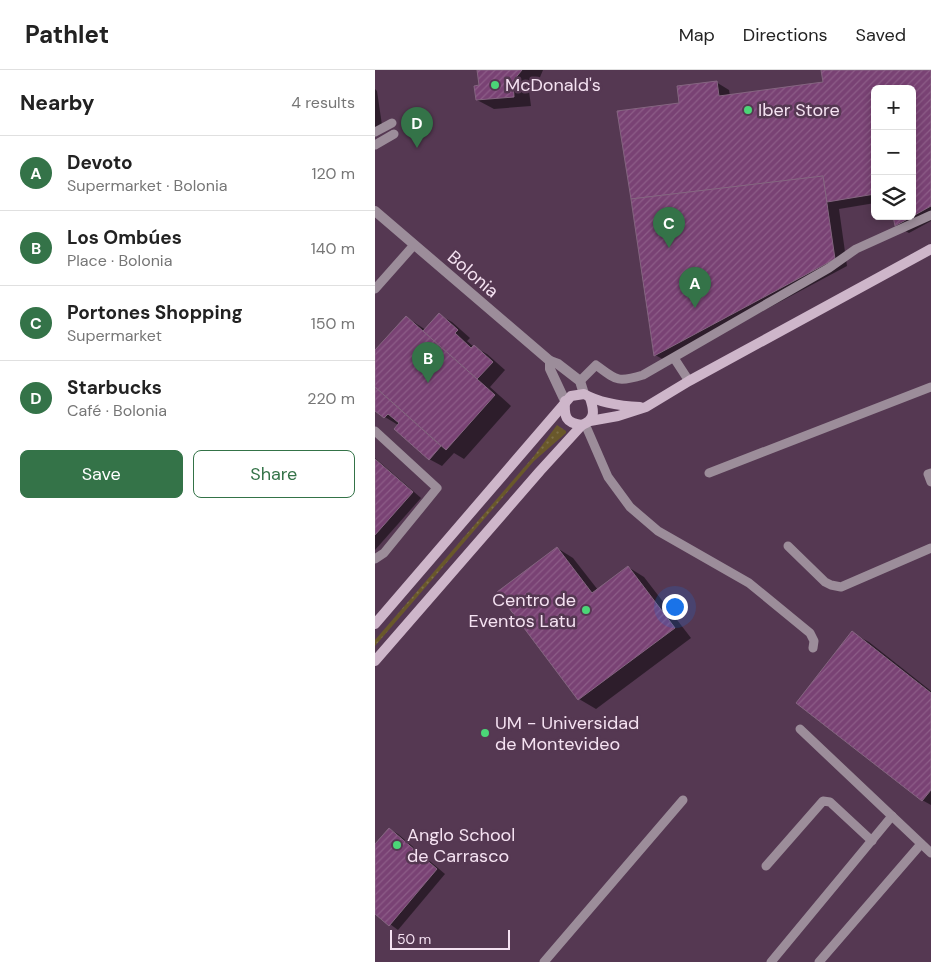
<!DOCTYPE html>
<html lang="en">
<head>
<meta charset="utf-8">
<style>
  body { margin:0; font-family:"DM Sans",sans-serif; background:#f2f2f2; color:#222 }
  .controls { position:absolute; right:15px; top:15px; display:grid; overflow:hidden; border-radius:8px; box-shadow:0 2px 8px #0003 }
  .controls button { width:45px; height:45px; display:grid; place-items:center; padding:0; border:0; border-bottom:1px solid #e0e0e0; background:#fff; color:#222; font:25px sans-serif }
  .scale { position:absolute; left:15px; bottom:12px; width:120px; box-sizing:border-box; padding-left:5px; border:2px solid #f5e2f2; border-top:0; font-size:14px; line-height:18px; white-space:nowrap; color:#f5e2f2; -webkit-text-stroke:4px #553852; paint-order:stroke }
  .you { position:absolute; left:299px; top:536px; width:18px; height:18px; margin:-12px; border:4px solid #fff; border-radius:50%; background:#1a73e8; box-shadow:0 0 0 8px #1a73e833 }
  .badge { display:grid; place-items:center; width:32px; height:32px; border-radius:50%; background:#347348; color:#fff; font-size:16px; font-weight:700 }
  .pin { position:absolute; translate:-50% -41px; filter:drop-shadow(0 1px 2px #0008) }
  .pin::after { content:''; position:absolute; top:26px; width:18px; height:15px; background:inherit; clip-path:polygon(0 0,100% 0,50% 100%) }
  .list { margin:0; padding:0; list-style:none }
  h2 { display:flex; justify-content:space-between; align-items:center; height:65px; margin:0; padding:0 20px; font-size:21px }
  h2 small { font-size:16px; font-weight:400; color:#767676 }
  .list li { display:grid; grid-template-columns:32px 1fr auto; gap:15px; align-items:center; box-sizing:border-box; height:75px; padding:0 20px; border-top:1px solid #e0e0e0 }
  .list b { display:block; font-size:19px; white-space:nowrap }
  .list p { margin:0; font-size:16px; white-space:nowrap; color:#767676 }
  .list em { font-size:16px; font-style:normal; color:#767676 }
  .actions { display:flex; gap:10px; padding:15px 20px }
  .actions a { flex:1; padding:11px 0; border:1px solid #347348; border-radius:8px; text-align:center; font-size:18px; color:#347348 }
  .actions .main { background:#347348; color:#fff }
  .icon { flex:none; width:28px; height:28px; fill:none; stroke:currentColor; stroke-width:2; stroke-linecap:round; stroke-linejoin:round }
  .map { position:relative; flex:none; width:556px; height:892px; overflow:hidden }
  header { display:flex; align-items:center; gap:30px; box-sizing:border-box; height:70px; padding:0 25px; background:#fff; border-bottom:1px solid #e0e0e0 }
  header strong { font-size:24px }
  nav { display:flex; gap:28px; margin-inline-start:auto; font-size:18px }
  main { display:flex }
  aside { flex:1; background:#fff }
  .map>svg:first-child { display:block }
  .grass { fill:url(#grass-dots) }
  .shadow { fill:#0007 }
  .building { fill:url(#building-hatch); stroke:#856581 }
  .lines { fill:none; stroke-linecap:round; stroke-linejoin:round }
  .lane { stroke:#9c8d9a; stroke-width:9 }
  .street { stroke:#9c8d9a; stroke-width:10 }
  .secondary { stroke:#ceb6ca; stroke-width:10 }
  .poi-dot { fill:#4bd677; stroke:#553852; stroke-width:2 }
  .labels { text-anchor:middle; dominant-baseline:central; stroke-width:5; stroke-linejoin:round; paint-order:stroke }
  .poi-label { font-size:18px; fill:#f5e2f2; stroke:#553852; text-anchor:start }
  .street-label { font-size:18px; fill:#f5e2f2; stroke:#553852 }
</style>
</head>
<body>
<header>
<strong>Pathlet</strong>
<nav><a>Map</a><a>Directions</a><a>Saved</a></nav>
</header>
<main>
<aside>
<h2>Nearby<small>4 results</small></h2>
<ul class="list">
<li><span class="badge">A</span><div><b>Devoto</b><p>Supermarket · Bolonia</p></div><em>120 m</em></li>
<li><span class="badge">B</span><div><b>Los Ombúes</b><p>Place · Bolonia</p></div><em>140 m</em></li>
<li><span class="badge">C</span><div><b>Portones Shopping</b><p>Supermarket</p></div><em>150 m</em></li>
<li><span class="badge">D</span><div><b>Starbucks</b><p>Café · Bolonia</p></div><em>220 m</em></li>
</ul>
<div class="actions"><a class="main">Save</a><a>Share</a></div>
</aside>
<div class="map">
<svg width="556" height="892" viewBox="0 0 556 892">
  <defs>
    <pattern id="grass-dots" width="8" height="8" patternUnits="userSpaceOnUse" patternTransform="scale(1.25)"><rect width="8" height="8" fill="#69582a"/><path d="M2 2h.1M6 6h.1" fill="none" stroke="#7f7049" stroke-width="1.8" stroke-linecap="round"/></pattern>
    <pattern id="building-hatch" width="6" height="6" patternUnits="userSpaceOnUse" patternTransform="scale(1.25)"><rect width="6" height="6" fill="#794274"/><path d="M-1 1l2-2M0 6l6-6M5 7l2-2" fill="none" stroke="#8d5d88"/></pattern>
  </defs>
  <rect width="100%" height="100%" fill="#553852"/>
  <polygon class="grass" points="182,355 191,361 191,363 159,391 0,576 0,570 159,386"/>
  <g class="shadow">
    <polygon points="104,0 168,0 163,12 154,21 156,36 119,39 102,30 106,16"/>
    <polygon points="448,0 556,0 556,151 534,163 521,156 519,146 537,146 537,19 500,19 500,133 464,139 472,196 293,292 280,285 306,34 341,12 354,20 355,26 449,13"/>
    <polygon points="0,19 2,21 8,62 0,63"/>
    <polygon points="64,245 77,252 95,268 92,271 99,277 112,284 130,300 115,317 136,336 89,389 79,383 67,396 54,389 23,355 10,347 0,339 0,282 31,247 51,260"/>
    <polygon points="0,388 46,428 0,480"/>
    <polygon points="182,478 198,488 223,520 253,497 269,507 316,568 221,639 204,629 123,522"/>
    <polygon points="477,563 494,572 556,621 556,735 547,730"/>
    <polygon points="14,759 23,764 70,804 23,860 0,843 0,776"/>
  </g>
  <g class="building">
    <polygon points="102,0 147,0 138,11 139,27 101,30 99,16 104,15"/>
    <polygon points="446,0 556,0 556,136 520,156 518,146 537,146 537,19 500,19 500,124 452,132 448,106 256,129 242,41 304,33 302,16 342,11 344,26 448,12"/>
    <polygon points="448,106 460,189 279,286 256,129"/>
    <polygon points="64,243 83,260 80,263 96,278 99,275 118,292 102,309 48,261"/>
    <polygon points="31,246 120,325 71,380 0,317 0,280"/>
    <polygon points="0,317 66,376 54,390 19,359 24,353 13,344 9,348 0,341"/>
    <polygon points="0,389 38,422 0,465"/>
    <polygon points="182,477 217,523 253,496 300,558 203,630 122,522"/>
    <polygon points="477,561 556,623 556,720 547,731 421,633"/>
    <polygon points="14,758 62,799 14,856 0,844 0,774"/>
  </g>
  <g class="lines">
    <g class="lane">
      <polyline points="0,62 17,53"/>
      <polyline points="0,75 19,64"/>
      <polyline points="0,219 39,175"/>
      <polyline points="299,288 314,311"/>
      <path d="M205,311L221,295C241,310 242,313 268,305L454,198L481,179L556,145"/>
      <polyline points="210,354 233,407 255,437 283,461 374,513 435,563 439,571 438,578"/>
      <polyline points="0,361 62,418 9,483 0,489"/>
      <polyline points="334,403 556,317"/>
      <polyline points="556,403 553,404 556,412"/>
      <polyline points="413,476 450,512 456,515 466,517 556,478"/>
      <polyline points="425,659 556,783"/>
      <polyline points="391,796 448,731 455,732 497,771"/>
      <polyline points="169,892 308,730"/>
      <polyline points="396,892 517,746"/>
      <polyline points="444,892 546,774"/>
    </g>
    <g class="street">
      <polyline points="0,141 175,291 183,294 205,311 209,324"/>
      <polyline points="175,291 175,299 190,331"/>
    </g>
    <g class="secondary">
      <path d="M190,331C189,346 190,353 207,355"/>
      <polyline points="215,351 243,346 271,337 314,311 556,179"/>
      <path d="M0,554L196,326L209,324C225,333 246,336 265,337"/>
      <path d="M0,591L165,401L207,355C221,350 219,340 215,328"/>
    </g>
  </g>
  <g class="poi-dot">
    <circle cx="120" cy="15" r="5"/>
    <circle cx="373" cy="40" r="5"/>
    <circle cx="211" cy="540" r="5"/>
    <circle cx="110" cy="663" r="5"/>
    <circle cx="22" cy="775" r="5"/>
  </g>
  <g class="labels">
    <g class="poi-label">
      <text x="130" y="15">McDonald's</text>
      <text x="383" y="40">Iber Store</text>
      <text x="201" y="530" text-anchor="end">Centro de<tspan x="201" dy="21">Eventos Latu</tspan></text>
      <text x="120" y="653">UM - Universidad<tspan x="120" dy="21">de Montevideo</tspan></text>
      <text x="32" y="765">Anglo School<tspan x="32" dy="21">de Carrasco</tspan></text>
    </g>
    <g class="street-label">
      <text transform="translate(98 204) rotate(41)">Bolonia</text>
    </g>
  </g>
</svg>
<div class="controls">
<button>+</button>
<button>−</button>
<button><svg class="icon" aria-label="layers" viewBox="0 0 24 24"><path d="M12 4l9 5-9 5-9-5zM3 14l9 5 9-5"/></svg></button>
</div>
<div class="scale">50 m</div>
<div class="you"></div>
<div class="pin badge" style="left:320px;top:238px">A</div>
<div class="pin badge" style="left:53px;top:313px">B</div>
<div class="pin badge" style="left:294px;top:178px">C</div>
<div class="pin badge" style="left:42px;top:78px">D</div>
</div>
</main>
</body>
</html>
